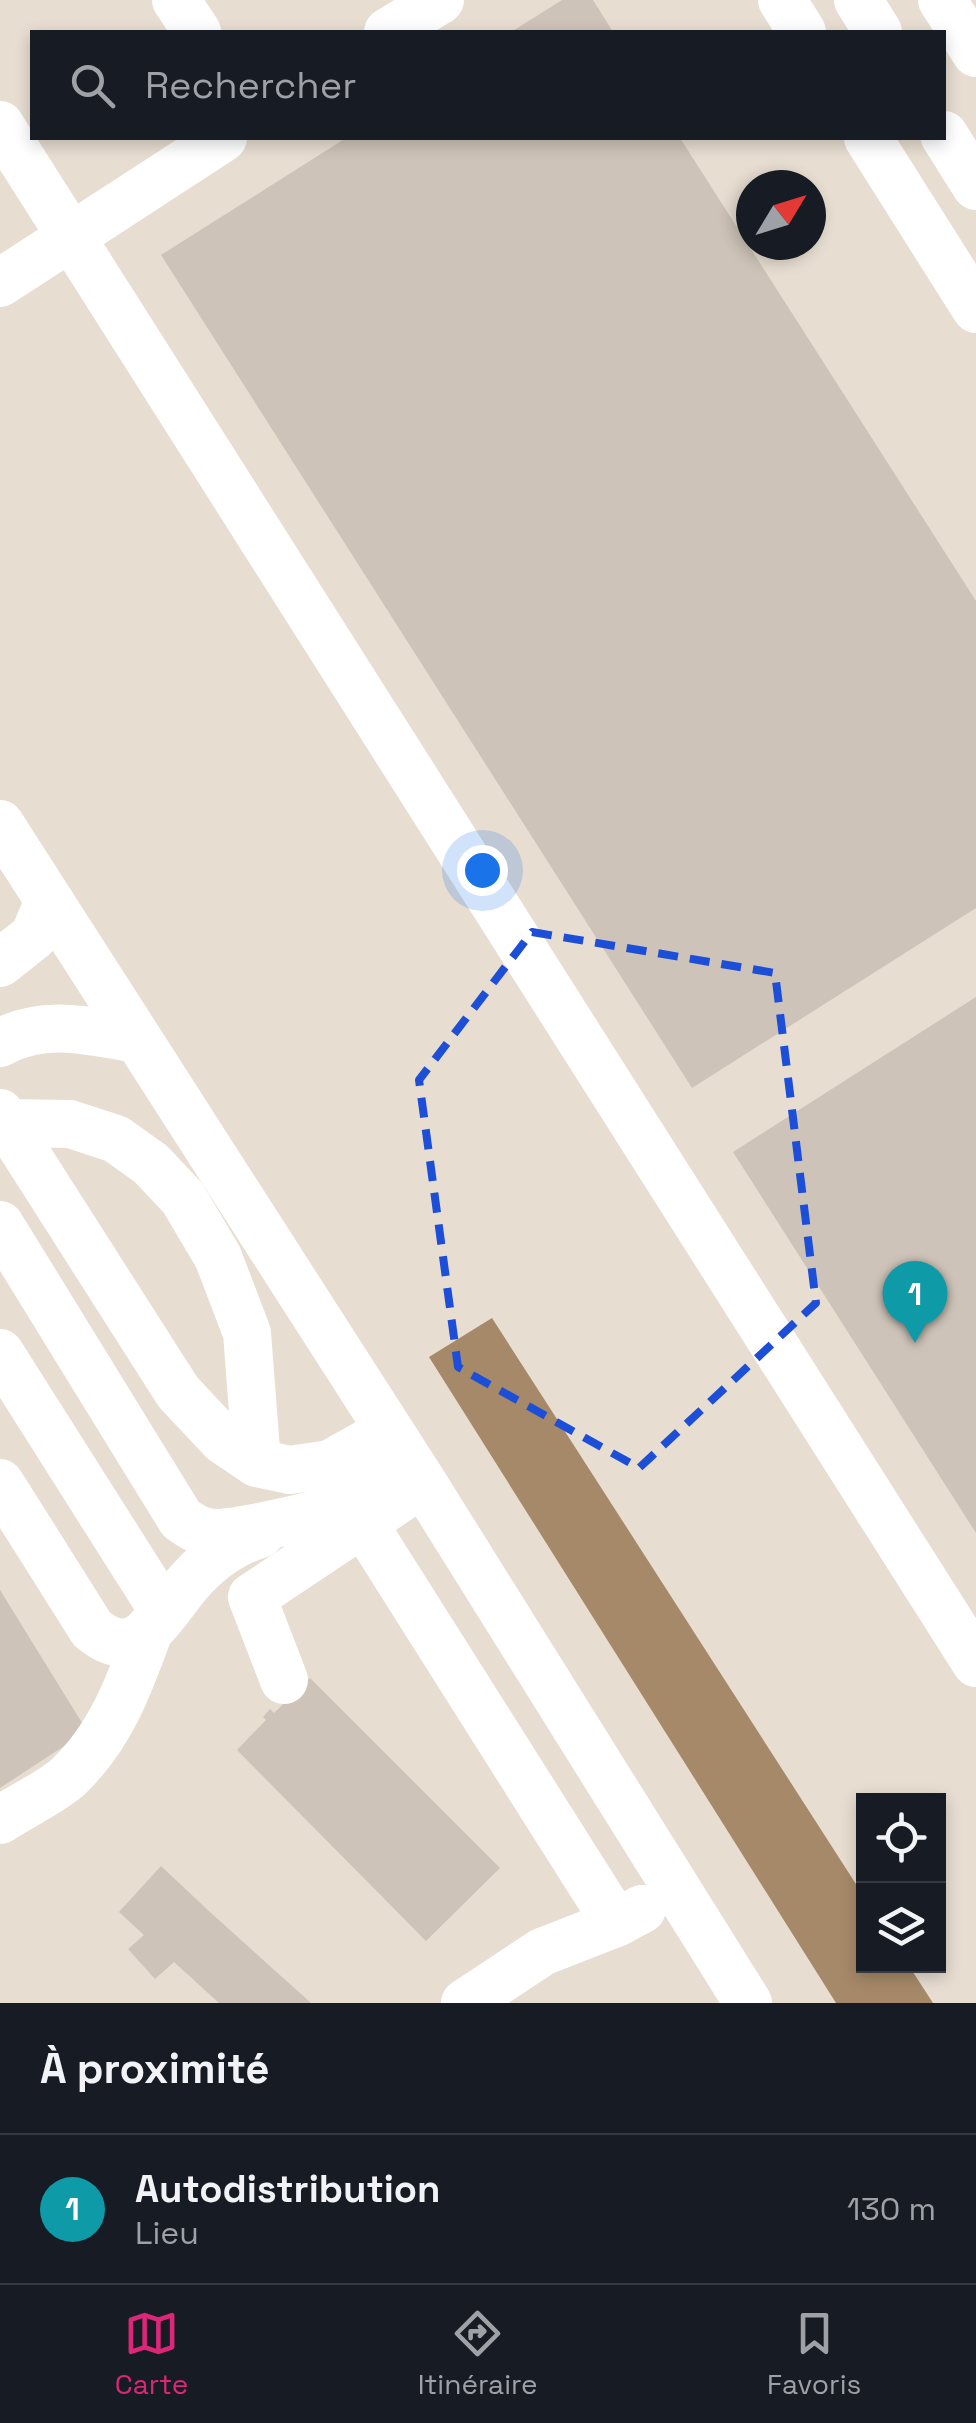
<!DOCTYPE html>
<html lang="fr">
<head>
<meta charset="utf-8">
<style>
  body { margin:0; font-family:"Space Grotesk",sans-serif; background:#242831; color:#f1f3f6 }
  .controls { position:absolute; right:30px; bottom:30px; display:grid; overflow:hidden; border-radius:0px; box-shadow:0 5px 15px #0003 }
  .controls button { width:90px; height:90px; display:grid; place-items:center; padding:0; border:0; border-bottom:2px solid #363941; background:#171b24; color:#f1f3f6; font:50px sans-serif }
  .compass { position:absolute; left:736px; top:170px; width:90px; height:90px; border-radius:50%; background:#171b24; box-shadow:0 5px 15px #0003; rotate:52deg }
  .you { position:absolute; left:482px; top:870px; width:35px; height:35px; margin:-25px; border:8px solid #fff; border-radius:50%; background:#1a73e8; box-shadow:0 0 0 15px #1a73e833 }
  .badge { display:grid; place-items:center; width:65px; height:65px; border-radius:50%; background:#db2777; color:#fff; font-size:32px; font-weight:700 }
  .pin { position:absolute; translate:-50% -82px; filter:drop-shadow(0 2px 5px #0008) }
  .pin::after { content:''; position:absolute; top:52px; width:35px; height:30px; background:inherit; clip-path:polygon(0 0,100% 0,50% 100%) }
  .list { margin:0; padding:0; list-style:none }
  h2 { display:flex; justify-content:space-between; align-items:center; height:130px; margin:0; padding:0 40px; font-size:42px }
  h2 small { font-size:32px; font-weight:400; color:#9ea1a6 }
  .list li { display:grid; grid-template-columns:65px 1fr auto; gap:30px; align-items:center; box-sizing:border-box; height:150px; padding:0 40px; border-top:2px solid #363941 }
  .list b { display:block; font-size:38px; white-space:nowrap }
  .list p { margin:0; font-size:32px; white-space:nowrap; color:#9ea1a6 }
  .list em { font-size:32px; font-style:normal; color:#9ea1a6 }
  .icon { flex:none; width:55px; height:55px; fill:none; stroke:currentColor; stroke-width:2; stroke-linecap:round; stroke-linejoin:round }
  .map { position:relative; flex:none; width:976px; height:2003px; overflow:hidden }
  .search { position:absolute; background:#171b24; box-shadow:0 5px 15px #0003; left:30px; right:30px; top:30px; height:110px; display:flex; align-items:center; gap:25px; box-sizing:border-box; padding:0 35px; border-radius:0px; color:#9ea1a6; font-size:38px }
  .sheet { height:280px; background:#171b24 }
  nav { display:flex; justify-content:space-around; align-items:center; box-sizing:border-box; height:140px; border-top:2px solid #363941; background:#171b24; font-size:28px; color:#9ea1a6 }
  nav a { display:grid; justify-items:center; gap:5px }
  nav .on { color:#db2777 }
  .map>svg:first-child { display:block }
  .water { fill:#a68968 }
  .building { fill:#cdc3b8 }
  .lines { fill:none; stroke-linecap:round; stroke-linejoin:round }
  .minor { stroke:#fff; stroke-width:48 }
  .marked { fill:none; stroke:#1d4ed8; stroke-width:8; stroke-dasharray:20 12; stroke-linejoin:round }
</style>
</head>
<body>
<div class="map">
<svg width="976" height="2003" viewBox="0 0 976 2003">
  <rect width="100%" height="100%" fill="#e7ddd1"/>
  <polygon class="water" points="492,1318 863,1895 864,1966 909,1966 933,2003 836,2003 429,1357"/>
  <g class="building">
    <polygon points="562,0 593,0 613,32 511,32"/>
    <polygon points="346,138 680,138 976,601 976,908 692,1088 161,255"/>
    <polygon points="976,997 976,1533 733,1152"/>
    <polygon points="0,1590 87,1731 0,1788"/>
    <polygon points="310,1678 500,1868 426,1941 237,1750 266,1720 263,1717 270,1709 274,1713"/>
    <polygon points="161,1866 211,1913 311,2003 219,2003 174,1962 155,1979 128,1949 144,1935 119,1912"/>
  </g>
  <g class="lines">
    <g class="minor">
      <polyline points="176,0 197,32"/>
      <polyline points="782,0 802,32"/>
      <polyline points="858,0 878,32"/>
      <polyline points="942,0 976,53"/>
      <polyline points="388,32 440,0"/>
      <polyline points="0,125 976,1663"/>
      <polyline points="944,135 976,186"/>
      <polyline points="868,138 976,309"/>
      <polyline points="0,283 223,138"/>
      <polyline points="0,824 423,1483 748,2003"/>
      <polyline points="0,963 34,936 49,901"/>
      <path d="M0,1043C43,1018 91,1031 137,1039"/>
      <polyline points="0,1113 178,1392 223,1440 257,1463 290,1470 330,1464 389,1431"/>
      <polyline points="6,1123 70,1124 116,1139 151,1164 183,1198 218,1257 247,1333 257,1463"/>
      <path d="M0,1225L181,1519C192,1527 202,1533 216,1533C242,1532 323,1515 345,1504C367,1491 384,1470 402,1452"/>
      <polyline points="0,1353 164,1612"/>
      <path d="M0,1483L92,1629C102,1637 114,1645 128,1642C153,1637 173,1600 189,1582C209,1559 231,1543 260,1534"/>
      <polyline points="411,1491 363,1523 616,1923"/>
      <polyline points="284,1680 252,1597 363,1523"/>
      <path d="M0,1820C21,1806 48,1794 67,1778C111,1737 130,1683 150,1628"/>
      <polyline points="465,2003 542,1952 616,1923 642,1909"/>
    </g>
  </g>
  <path class="marked" d="M532,932L775,973L816,1303L639,1468L458,1367L419,1080Z"/>
</svg>
<div class="controls">
<button><svg class="icon" aria-label="locate" viewBox="0 0 24 24"><circle cx="12" cy="12" r="6"/><path d="M12 2v4M12 18v4M2 12h4M18 12h4"/></svg></button>
<button><svg class="icon" aria-label="layers" viewBox="0 0 24 24"><path d="M12 4l9 5-9 5-9-5zM3 14l9 5 9-5"/></svg></button>
</div>
<svg class="compass" viewBox="-18 -18 36 36"><path d="M0-13l5 13h-10z" fill="#e53935"/><path d="M0 13l5-13h-10z" fill="#9ea1a6"/></svg>
<div class="you"></div>
<div class="pin badge" style="left:915px;top:1343px;background:#0f9aa8">1</div>
<div class="search"><svg class="icon" aria-label="search" viewBox="0 0 24 24"><circle cx="10" cy="10" r="6"/><path d="M15 15l6 6"/></svg>Rechercher</div>
</div>
<section class="sheet">
<h2>À proximité<small></small></h2>
<ul class="list">
<li><span class="badge" style="background:#0f9aa8">1</span><div><b>Autodistribution</b><p>Lieu</p></div><em>130 m</em></li>
</ul>
</section>
<nav>
<a class="on"><svg class="icon" aria-label="map" viewBox="0 0 24 24"><path d="M3 6l6-2 6 2 6-2v14l-6 2-6-2-6 2zM9 4v14M15 6v14"/></svg>Carte</a>
<a><svg class="icon" aria-label="directions" viewBox="0 0 24 24"><path d="M12 3l9 9-9 9-9-9zM9 14v-3h6M13 9l2 2-2 2"/></svg>Itinéraire</a>
<a><svg class="icon" aria-label="saved" viewBox="0 0 24 24"><path d="M7 4h10v16l-5-4-5 4z"/></svg>Favoris</a>
</nav>
</body>
</html>
